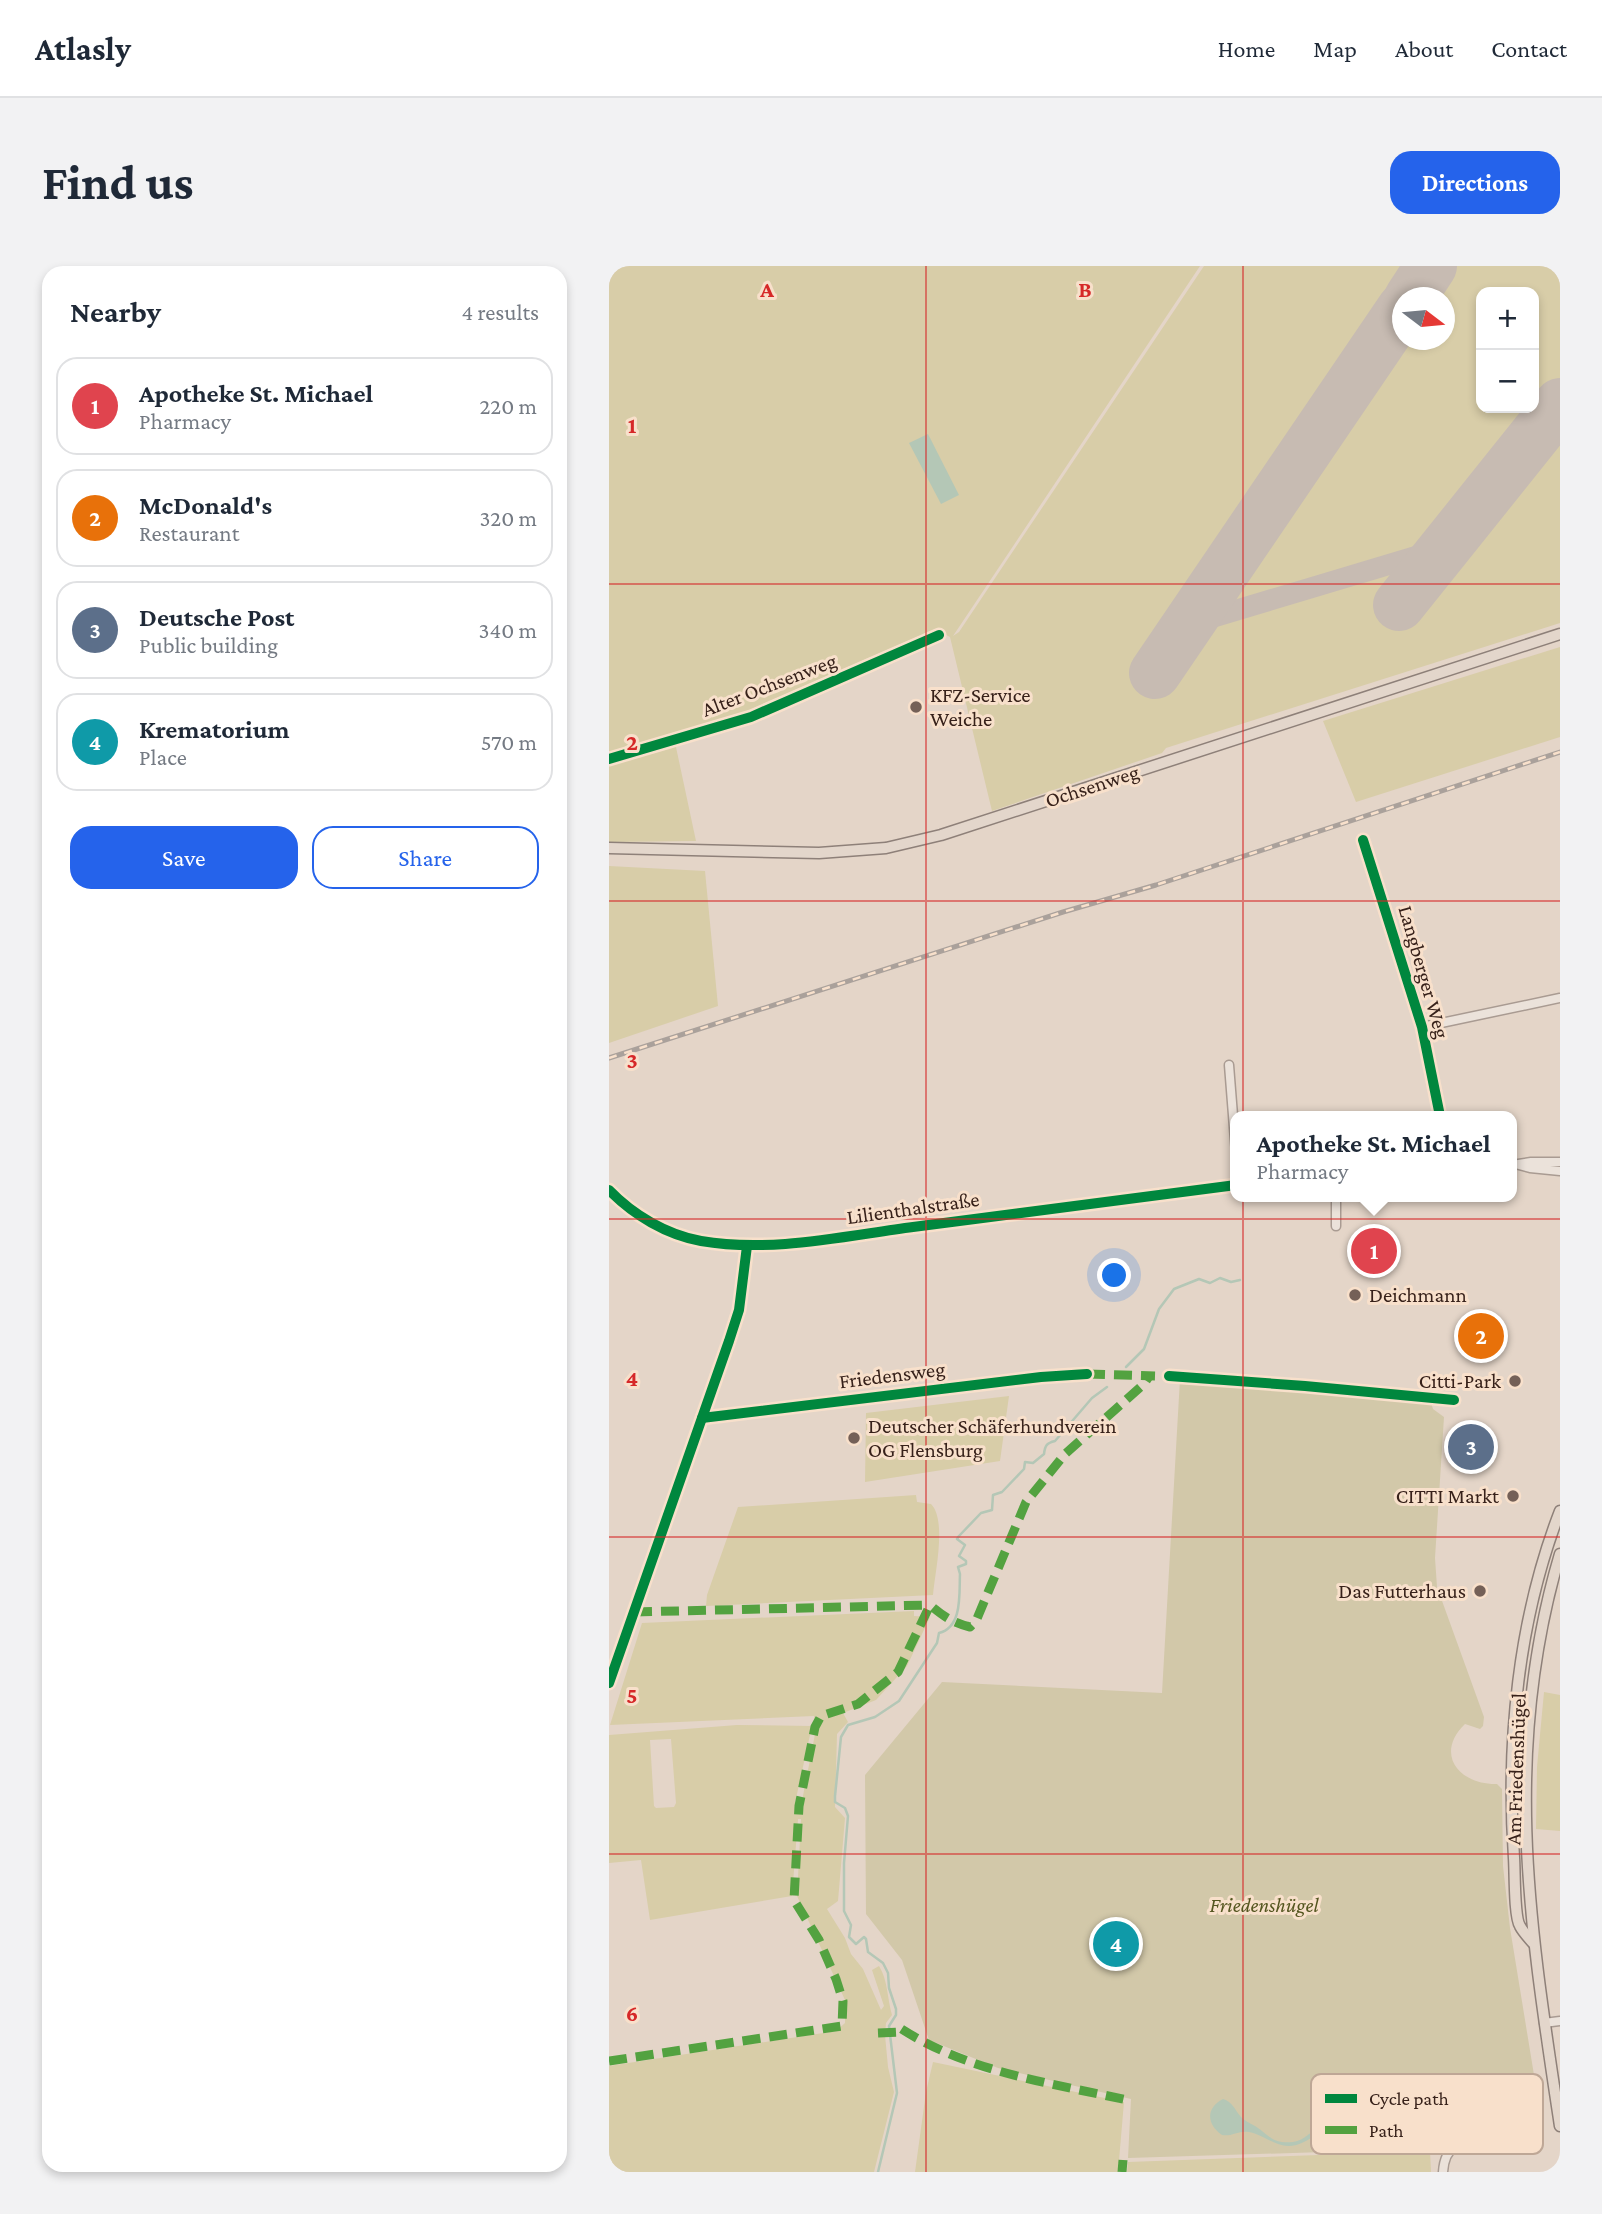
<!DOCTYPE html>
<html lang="en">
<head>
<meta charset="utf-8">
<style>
  body { margin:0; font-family:"Crimson Pro",serif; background:#f2f2f3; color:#1f2937 }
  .controls { position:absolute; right:21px; top:21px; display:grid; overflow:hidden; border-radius:14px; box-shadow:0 4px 10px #0003 }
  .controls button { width:63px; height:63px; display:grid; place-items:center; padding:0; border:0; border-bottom:2px solid #e0e1e3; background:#fff; color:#1f2937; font:35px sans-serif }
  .compass { position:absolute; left:783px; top:21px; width:63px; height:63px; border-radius:50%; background:#fff; box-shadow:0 4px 10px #0003; rotate:106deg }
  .you { position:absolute; left:506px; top:1010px; width:24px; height:24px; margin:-18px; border:5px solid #fff; border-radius:50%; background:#1a73e8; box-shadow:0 0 0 10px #1a73e833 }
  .badge { display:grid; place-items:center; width:46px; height:46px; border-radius:50%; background:#2563eb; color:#fff; font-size:23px; font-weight:700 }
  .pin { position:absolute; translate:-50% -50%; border:4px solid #fff; box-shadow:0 2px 7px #0006 }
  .popup { position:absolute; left:621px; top:845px; width:287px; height:91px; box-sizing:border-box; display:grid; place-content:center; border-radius:14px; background:#fff; filter:drop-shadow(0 2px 5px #0005); font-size:23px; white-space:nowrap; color:#747a83 }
  .popup b { font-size:26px; color:#1f2937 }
  .popup::after { content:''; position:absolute; left:50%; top:100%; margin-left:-14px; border:14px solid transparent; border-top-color:#fff }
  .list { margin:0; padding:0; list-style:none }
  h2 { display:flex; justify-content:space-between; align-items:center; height:91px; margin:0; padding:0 28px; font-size:30px }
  h2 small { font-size:23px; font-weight:400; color:#747a83 }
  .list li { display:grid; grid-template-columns:46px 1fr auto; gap:21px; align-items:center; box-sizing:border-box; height:98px; margin:0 14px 14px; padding:0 14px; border:2px solid #e0e1e3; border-radius:21px }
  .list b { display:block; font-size:26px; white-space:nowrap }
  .list p { margin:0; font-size:23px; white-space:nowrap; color:#747a83 }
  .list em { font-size:23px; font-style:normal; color:#747a83 }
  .actions { display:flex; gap:14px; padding:21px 28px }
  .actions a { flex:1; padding:16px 0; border:2px solid #2563eb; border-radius:21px; text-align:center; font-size:24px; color:#2563eb }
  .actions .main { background:#2563eb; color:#fff }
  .map { position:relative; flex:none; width:951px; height:1906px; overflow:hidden; border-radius:21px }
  header { display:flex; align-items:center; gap:42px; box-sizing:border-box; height:98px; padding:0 35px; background:#fff; border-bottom:2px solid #e0e1e3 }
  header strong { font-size:33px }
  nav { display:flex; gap:38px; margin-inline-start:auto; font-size:24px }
  .intro { display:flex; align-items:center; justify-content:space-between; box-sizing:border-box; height:168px; padding:0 42px }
  h1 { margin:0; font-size:49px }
  .button { padding:18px 32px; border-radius:21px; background:#2563eb; color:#fff; font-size:24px; font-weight:700 }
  main { display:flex; gap:42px; padding:0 42px }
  aside { flex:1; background:#fff; border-radius:21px; box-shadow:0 4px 10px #0003 }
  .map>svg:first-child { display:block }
  .green { fill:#d8cda8; fill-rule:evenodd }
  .cemetery { fill:#d2c8a9 }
  .water { fill:#b4c7b6 }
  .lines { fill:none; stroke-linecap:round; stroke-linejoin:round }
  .stream { stroke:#b4c7b6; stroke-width:2.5 }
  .taxiway { stroke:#c7bbb2; stroke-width:21 }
  .runway { stroke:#c7bbb2; stroke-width:52 }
  .minor-casing { stroke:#a99b92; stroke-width:11 }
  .major-casing { stroke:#8e8079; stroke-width:13 }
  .minor { stroke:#ebe2da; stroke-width:8 }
  .major { stroke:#e3d6cb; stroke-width:10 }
  .rail-casing { stroke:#aaa19b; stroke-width:5 }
  .rail { stroke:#f8e0cb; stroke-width:2.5; stroke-dasharray:8; stroke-linecap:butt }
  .quiet { stroke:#53a240; stroke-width:9; stroke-dasharray:18 9; stroke-linecap:butt }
  .cycleway-casing { stroke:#f8e0cb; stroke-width:15 }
  .cycleway { stroke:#00873e; stroke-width:10 }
  .grid { fill:none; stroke:#d62828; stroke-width:2; stroke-opacity:0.55 }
  .poi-dot { fill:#746057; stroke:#f8e0cb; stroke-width:2.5 }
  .labels { text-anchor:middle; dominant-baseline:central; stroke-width:6; stroke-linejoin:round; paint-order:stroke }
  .street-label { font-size:21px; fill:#37211a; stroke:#f8e0cb }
  .poi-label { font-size:21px; fill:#37211a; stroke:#f8e0cb; text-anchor:start }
  .park-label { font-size:21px; font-style:italic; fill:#54551f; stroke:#f8e0cb }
  .key { fill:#f8e0cb; stroke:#bea796; stroke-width:2 }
  .key-label { font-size:19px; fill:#37211a }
  .grid-label { font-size:23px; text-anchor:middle; font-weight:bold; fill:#d62828; stroke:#f8e0cb; stroke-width:6; stroke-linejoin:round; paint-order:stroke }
</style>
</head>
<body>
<header>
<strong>Atlasly</strong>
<nav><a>Home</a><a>Map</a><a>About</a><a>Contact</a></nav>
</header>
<div class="intro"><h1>Find us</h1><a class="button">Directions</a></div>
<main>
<aside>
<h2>Nearby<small>4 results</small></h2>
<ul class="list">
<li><span class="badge" style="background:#e0444e">1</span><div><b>Apotheke St. Michael</b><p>Pharmacy</p></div><em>220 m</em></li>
<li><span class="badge" style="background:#e8710a">2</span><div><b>McDonald's</b><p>Restaurant</p></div><em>320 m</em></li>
<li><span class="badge" style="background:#5c6f8a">3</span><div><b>Deutsche Post</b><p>Public building</p></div><em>340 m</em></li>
<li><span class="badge" style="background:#0f9aa8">4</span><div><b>Krematorium</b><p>Place</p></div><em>570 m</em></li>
</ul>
<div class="actions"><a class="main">Save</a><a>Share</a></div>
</aside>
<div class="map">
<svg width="951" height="1906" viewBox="0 0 951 1906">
  <rect width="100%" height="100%" fill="#e4d5c8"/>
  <g class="green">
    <path d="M0,0H591L344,370L350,366L595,0H951V357L557,482L553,487L383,545L341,371L326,363L138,445L64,467L87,575L0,576ZM872,26H925V142H872ZM794,32H836V74H794Z"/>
    <polygon points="951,381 951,471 747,536 714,455"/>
    <polygon points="0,600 96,605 109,740 0,777"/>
    <polygon points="400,1130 391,1195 256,1216 257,1147"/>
    <path d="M307,1229L308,1236L322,1238C338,1254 326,1306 324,1329L97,1340L98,1329L129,1241Z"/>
    <path d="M305,1345V1350L321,1351L298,1400L267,1434L234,1447L239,1456L228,1468L226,1541L236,1552L229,1635L218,1643L236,1672L242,1688L254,1703L272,1744L275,1740L263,1704L270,1700C279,1714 278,1732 283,1749L277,1757L276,1769L279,1801L285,1826L265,1906H0V1800L227,1765L236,1757V1734L188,1630L192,1553H189L183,1630L41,1654L32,1594L0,1597V1469L128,1459L203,1460L186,1537L192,1540L207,1463L205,1450L1,1459L33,1357ZM62,1473L67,1537L65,1541L47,1542L45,1540L41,1474Z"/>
    <polygon points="935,1426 951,1429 951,1565 927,1563 928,1501"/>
    <polygon points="324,1796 515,1836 509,1906 306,1906 317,1826"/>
    <polygon points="821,1885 822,1906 518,1906 519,1896"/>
  </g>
  <path class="cemetery" d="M571,1113L821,1133L824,1143L835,1151L826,1292L828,1321L875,1451L874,1460L871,1463L856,1458C825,1488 850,1519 888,1518L893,1523L894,1600L901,1662L925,1809L894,1858L883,1864L824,1880L715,1886L519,1892L522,1833L389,1802L320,1774L293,1694L257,1648L256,1509L333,1416L553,1427Z"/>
  <g class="water">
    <polygon points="319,168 350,229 332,238 300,177"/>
    <path d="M747,1819C761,1819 770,1825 776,1838L774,1846L766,1849L761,1864C753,1869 747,1869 738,1865L732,1853L727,1850C714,1855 709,1869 697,1875C671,1889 661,1870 640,1866C630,1864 622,1871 613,1869C598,1859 596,1842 614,1833C624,1836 625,1843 632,1851C636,1855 641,1857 646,1860C661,1870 664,1878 684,1876C708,1873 725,1830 747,1819Z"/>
  </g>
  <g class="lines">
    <g class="stream">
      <polyline points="517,1101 535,1083 550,1043 565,1023 590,1013 601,1017 611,1012 622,1016 631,1014"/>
      <path d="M269,1906L288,1827L280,1760L287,1749V1743L280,1722L279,1707L274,1697L259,1686L257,1673L255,1671L247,1678L240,1671L242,1659L235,1645V1597L239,1550L236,1542L226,1536V1530L232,1471L239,1459L266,1451L290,1435L328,1377L330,1367C354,1361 350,1327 351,1308L349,1301L357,1298V1295L350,1290L356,1279L348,1273L350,1270L372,1247L383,1244L384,1229L393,1226L415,1203L416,1196L424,1197L435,1188C436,1179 438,1177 446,1175L483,1132L498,1121"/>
    </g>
    <polyline class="taxiway" points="578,359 835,282"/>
    <g class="runway">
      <polyline points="801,32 822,0"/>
      <polyline points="790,339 951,138"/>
      <polyline points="546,407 794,42"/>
    </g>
    <g class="minor-casing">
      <g id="minor">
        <polyline points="0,493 142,451 330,369"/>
        <polyline points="754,574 813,761 831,850"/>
        <polyline points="813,761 951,732"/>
        <polyline points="620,799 627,887"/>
        <polyline points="903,899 922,896 951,896"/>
        <polyline points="910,899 921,902 951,905"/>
        <path d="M0,924C24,949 58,969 92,975C162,987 235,970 304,961C412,947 519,933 627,919"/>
        <polyline points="727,960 727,931"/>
        <polyline points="93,1152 432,1111 478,1108"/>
        <polyline points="0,1417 120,1075 130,1044 138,980"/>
        <polyline points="935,1757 951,1755"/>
        <path d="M834,1906C836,1874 857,1876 882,1873C891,1872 901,1869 910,1867"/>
      </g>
    </g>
    <g class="major-casing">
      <g id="major">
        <polyline points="0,582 210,587 277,582 332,569 951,368"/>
        <path d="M951,1288C892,1487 921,1661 951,1860"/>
        <path d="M924,1677C920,1672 914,1666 911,1660C905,1651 906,1605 905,1592C897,1476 909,1354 951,1245"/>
      </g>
    </g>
    <use href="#minor" class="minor"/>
    <use href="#major" class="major"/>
    <g class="rail-casing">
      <polyline id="rail" points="0,792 454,646 547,619 951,486"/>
    </g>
    <use href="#rail" class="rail"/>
    <g class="quiet">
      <polyline points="478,1108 546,1110"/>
      <polyline points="25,1346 321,1339"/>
      <path d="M269,1767L290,1766L291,1762C359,1806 441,1817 518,1834"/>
      <path d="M0,1795L233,1760L234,1735L227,1713L210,1674L185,1634L190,1540L206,1461L212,1450L249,1438L289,1406L321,1339C334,1350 344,1357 361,1361L367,1355L417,1236L456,1188L535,1118L541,1109"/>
      <polyline points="513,1906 514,1894"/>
    </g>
    <g class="cycleway-casing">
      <g id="cycleway">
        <polyline points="0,493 142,451 330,369"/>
        <polyline points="754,574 813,761 831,850"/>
        <path d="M0,924C24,949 58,969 92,975C162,987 235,970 304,961C412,947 519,933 627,919"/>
        <polyline points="560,1110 696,1120 845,1134"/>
        <polyline points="93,1152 432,1111 478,1108"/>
        <polyline points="0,1417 120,1075 130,1044 138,980"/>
      </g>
    </g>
    <use href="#cycleway" class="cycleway"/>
  </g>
  <path class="grid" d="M317,0V1906M634,0V1906M0,318H951M0,635H951M0,953H951M0,1271H951M0,1588H951"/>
  <g class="poi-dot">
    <circle cx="307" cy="441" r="7"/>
    <circle cx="746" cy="1029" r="7"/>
    <circle cx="906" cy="1115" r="7"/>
    <circle cx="245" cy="1172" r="7"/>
    <circle cx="904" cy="1230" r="7"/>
    <circle cx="871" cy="1325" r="7"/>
  </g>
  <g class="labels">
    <g class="street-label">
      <text transform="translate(160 419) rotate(-21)">Alter Ochsenweg</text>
      <text transform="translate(483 520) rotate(-18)">Ochsenweg</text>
      <text transform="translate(815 706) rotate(74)">Langberger Weg</text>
      <text transform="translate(304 942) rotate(-8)">Lilienthalstraße</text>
      <text transform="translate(283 1109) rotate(-7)">Friedensweg</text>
      <text transform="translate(907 1503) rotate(-88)">Am Friedenshügel</text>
    </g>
    <g class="poi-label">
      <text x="321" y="429">KFZ-Service<tspan x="321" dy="24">Weiche</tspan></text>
      <text x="760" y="1029">Deichmann</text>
      <text x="892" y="1115" text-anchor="end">Citti-Park</text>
      <text x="259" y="1160">Deutscher Schäferhundverein<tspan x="259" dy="24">OG Flensburg</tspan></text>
      <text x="890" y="1230" text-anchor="end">CITTI Markt</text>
      <text x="857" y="1325" text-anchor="end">Das Futterhaus</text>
    </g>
    <g class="park-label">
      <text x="655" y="1639">Friedenshügel</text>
    </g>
  </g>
  <rect x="702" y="1808" width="232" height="80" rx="10" class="key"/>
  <rect x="716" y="1828" width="32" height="9" fill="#00873e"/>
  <rect x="716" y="1860" width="32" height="8" fill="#53a240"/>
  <g class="key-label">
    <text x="760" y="1839">Cycle path</text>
    <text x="760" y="1871">Path</text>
  </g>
  <g class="grid-label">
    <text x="158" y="31">A</text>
    <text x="476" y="31">B</text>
    <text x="23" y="167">1</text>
    <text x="23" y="484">2</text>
    <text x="23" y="802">3</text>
    <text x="23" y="1120">4</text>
    <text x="23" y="1437">5</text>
    <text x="23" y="1755">6</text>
  </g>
</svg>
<div class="controls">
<button>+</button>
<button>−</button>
</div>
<svg class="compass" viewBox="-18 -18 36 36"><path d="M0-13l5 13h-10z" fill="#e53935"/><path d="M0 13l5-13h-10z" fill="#747a83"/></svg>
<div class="you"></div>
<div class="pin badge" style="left:765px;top:985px;background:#e0444e">1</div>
<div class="popup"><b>Apotheke St. Michael</b>Pharmacy</div>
<div class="pin badge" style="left:872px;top:1070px;background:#e8710a">2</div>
<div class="pin badge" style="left:862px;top:1181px;background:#5c6f8a">3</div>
<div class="pin badge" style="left:507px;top:1678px;background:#0f9aa8">4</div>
</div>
</main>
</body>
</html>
